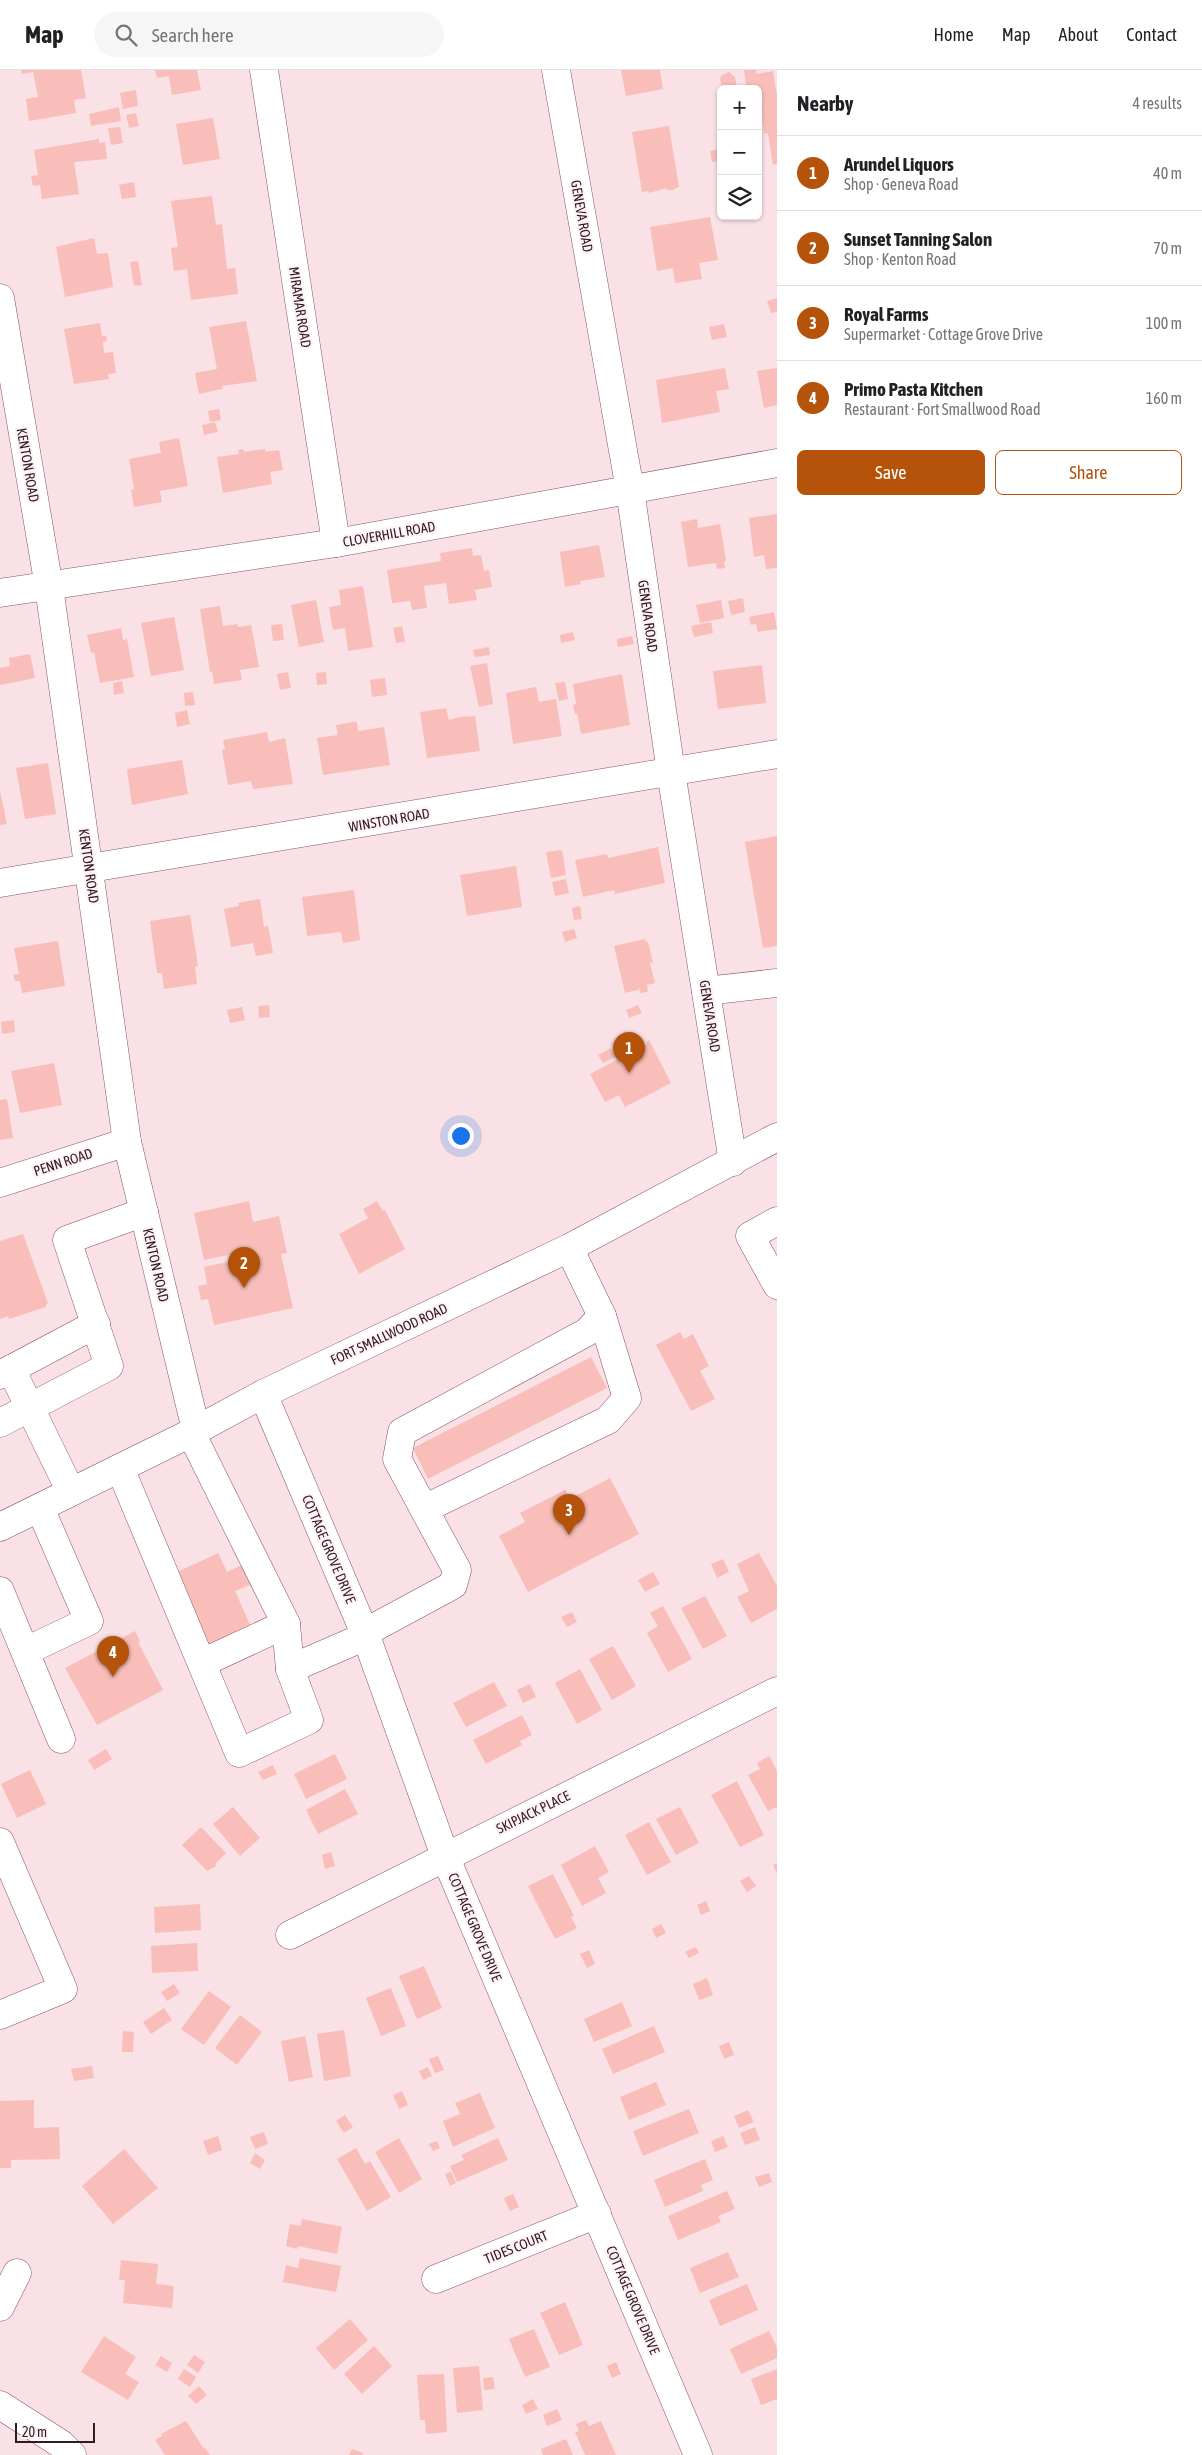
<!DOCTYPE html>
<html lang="en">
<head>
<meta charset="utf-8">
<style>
  body { margin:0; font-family:"Asap Condensed",sans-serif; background:#f6f6f6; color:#202124 }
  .controls { position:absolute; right:15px; top:15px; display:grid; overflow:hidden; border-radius:8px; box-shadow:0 1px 4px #0004 }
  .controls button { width:45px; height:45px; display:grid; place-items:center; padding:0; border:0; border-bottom:1px solid #e0e0e0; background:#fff; color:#202124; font:25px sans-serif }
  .scale { position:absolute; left:15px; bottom:12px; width:80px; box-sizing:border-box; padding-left:5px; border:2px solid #2f1b20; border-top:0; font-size:14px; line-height:18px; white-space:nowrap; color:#2f1b20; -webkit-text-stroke:4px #fef2f4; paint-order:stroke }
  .you { position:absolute; left:460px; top:1065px; width:18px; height:18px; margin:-12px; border:4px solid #fff; border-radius:50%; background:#1a73e8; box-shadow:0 0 0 8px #1a73e833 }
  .badge { display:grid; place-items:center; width:32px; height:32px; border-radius:50%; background:#b45309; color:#fff; font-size:16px; font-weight:700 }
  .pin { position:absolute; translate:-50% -41px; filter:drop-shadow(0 1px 2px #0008) }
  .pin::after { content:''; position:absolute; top:26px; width:18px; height:15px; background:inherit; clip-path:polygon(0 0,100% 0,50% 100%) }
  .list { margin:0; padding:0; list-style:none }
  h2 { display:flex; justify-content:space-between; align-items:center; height:65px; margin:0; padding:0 20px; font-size:21px }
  h2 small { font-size:16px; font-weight:400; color:#757577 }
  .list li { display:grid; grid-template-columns:32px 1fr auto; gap:15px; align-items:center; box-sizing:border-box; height:75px; padding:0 20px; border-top:1px solid #e0e0e0 }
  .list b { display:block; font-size:19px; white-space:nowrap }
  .list p { margin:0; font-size:16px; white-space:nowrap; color:#757577 }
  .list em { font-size:16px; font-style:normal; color:#757577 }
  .actions { display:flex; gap:10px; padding:15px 20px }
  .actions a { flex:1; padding:11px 0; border:1px solid #b45309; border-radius:8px; text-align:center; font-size:18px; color:#b45309 }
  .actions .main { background:#b45309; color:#fff }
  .icon { flex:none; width:28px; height:28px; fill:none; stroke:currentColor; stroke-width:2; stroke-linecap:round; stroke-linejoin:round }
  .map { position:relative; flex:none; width:777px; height:2385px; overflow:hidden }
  header { display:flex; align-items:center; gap:30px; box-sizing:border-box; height:70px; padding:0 25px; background:#fff; border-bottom:1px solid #e0e0e0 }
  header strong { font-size:24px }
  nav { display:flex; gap:28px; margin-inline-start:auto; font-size:18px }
  .search { width:350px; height:45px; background:#f6f6f6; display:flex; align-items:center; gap:12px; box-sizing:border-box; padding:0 18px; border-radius:28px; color:#757577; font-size:19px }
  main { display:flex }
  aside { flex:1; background:#fff }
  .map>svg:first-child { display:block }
  .building { fill:#f9beba }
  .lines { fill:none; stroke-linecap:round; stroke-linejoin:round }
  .minor-casing { stroke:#875561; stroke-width:29 }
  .major-casing { stroke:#875561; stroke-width:29 }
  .minor { stroke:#fff; stroke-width:28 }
  .major { stroke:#fff; stroke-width:28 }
  .labels { text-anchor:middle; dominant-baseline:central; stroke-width:4.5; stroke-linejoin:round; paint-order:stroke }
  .street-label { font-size:14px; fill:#2f1b20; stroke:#fef2f4 }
</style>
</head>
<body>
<header>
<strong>Map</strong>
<div class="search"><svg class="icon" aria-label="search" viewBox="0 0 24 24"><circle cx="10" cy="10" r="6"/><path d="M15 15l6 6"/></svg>Search here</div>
<nav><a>Home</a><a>Map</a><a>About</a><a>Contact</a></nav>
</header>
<main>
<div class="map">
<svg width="777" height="2385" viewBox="0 0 777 2385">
  <rect width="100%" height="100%" fill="#f9e1e6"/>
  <g class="building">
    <polygon points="21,0 81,0 86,28 74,30 76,43 29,51 26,29 38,27 33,2 22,4"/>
    <polygon points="155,0 197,0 201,20 172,25 169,6 157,8"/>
    <polygon points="621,0 660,0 663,19 626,26"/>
    <polygon points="744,0 756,0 757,4 773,1 777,26 777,94 773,95 768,63 764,64 762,48 758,48 758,19 742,19 746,16"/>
    <polygon points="729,2 735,7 737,19 722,19 720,8 722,5"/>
    <polygon points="136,20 138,36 123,39 120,23"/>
    <polygon points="119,37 121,51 91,56 89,44"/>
    <polygon points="136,43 139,56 129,58 126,45"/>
    <polygon points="213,48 220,89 183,95 176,54"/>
    <polygon points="669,56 679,117 672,120 667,120 666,118 649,123 648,121 642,122 632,62"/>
    <polygon points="120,57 123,73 111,75 108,58"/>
    <polygon points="99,69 99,73 105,72 107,89 74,92 79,124 42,129 40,115 33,116 31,106 38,105 34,80"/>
    <polygon points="721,79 721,91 712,92 710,81"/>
    <polygon points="134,112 136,127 122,129 119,115"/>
    <polygon points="212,126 216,155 222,154 227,199 235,198 238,224 191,230 187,199 174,201 171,178 178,177 171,131"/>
    <polygon points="710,147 718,190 699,193 702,209 675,213 673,198 657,201 650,157"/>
    <polygon points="94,168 97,184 108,183 113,217 65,227 56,177"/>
    <polygon points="138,191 142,215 134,216 130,192"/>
    <polygon points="777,228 777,242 771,243 767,231"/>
    <polygon points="246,251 257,311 222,316 223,319 199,324 195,303 217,299 209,257"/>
    <polygon points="100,253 102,266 106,266 107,271 103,272 104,283 113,282 116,303 108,304 109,309 74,314 64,259"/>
    <polygon points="724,254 727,267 712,270 709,257"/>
    <polygon points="725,298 729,319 716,321 720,342 662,353 656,310"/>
    <polygon points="777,298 777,335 764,338 757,301"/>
    <polygon points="219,339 221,350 210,352 208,341"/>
    <polygon points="215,352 218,362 204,365 202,355"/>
    <polygon points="179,368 188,416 160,421 162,432 134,437 131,420 134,419 129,389 161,383 159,372"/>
    <polygon points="243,379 244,382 265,379 265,382 279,380 283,400 270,402 272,414 223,423 217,387 239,384 238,380"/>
    <polygon points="777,444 777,498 766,499 764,485 754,487 749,448"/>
    <polygon points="697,449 698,458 720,454 726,491 724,492 725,498 717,499 716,493 688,497 681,452"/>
    <polygon points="599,475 605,507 580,511 581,514 565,517 560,482"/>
    <polygon points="472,478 473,486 481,485 484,501 489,500 492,517 475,520 477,530 449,534 446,513 424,516 427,538 412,540 410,531 392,533 387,500 441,491 440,483"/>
    <polygon points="363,516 373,577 348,581 345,558 333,560 329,537 341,535 339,520"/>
    <polygon points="743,528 745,542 731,545 728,531"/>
    <polygon points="316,530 324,572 299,577 291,535"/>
    <polygon points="721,530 724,548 700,553 696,535"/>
    <polygon points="220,536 223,556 237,554 238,557 251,555 259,597 240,600 242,610 214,614 212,601 210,602 200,539"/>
    <polygon points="774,542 777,559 758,562 756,554 751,555 749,547"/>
    <polygon points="174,547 184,600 151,606 141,553"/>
    <polygon points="711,552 713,563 694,567 691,556"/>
    <polygon points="282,554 284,570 273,571 271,555"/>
    <polygon points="402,556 405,572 396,573 393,558"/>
    <polygon points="121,558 123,570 127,569 134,607 100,613 94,582 91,583 87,565"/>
    <polygon points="573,562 575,570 561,573 560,565"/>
    <polygon points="632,566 634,574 618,577 617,569"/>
    <polygon points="489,577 490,585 475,587 473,580"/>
    <polygon points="30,584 35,608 0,615 0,598 10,596 9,588"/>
    <polygon points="487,593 493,634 479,637 470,596"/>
    <polygon points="762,595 766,633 718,639 713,601"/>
    <polygon points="288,602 291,618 280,620 277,604"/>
    <polygon points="326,602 327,614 317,615 316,603"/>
    <polygon points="622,604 630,655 581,664 577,643 575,644 573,635 576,634 573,614"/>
    <polygon points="385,608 387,625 372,627 370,610"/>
    <polygon points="122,611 124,623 114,625 113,613"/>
    <polygon points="565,612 568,629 559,631 555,613"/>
    <polygon points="536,617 539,632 556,629 562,666 513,674 506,623"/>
    <polygon points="193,622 195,635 185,636 184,623"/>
    <polygon points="446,638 449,650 460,647 475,646 480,681 427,688 420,642"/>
    <polygon points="187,640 190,654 177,657 175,643"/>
    <polygon points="354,652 357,652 358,661 384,657 390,695 323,705 317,668 338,665 336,655"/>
    <polygon points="267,662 269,672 285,668 293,714 253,719 251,711 228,715 222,680 225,679 223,670"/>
    <polygon points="182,690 188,724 132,735 127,699"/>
    <polygon points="48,693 56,744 25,749 16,698"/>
    <polygon points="0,721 7,754 0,755"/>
    <polygon points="777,766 777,876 763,878 745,772"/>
    <polygon points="658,777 665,813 615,824 614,820 583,827 575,790 607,784 608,788"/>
    <polygon points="562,780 566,805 551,808 546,782"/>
    <polygon points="516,796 522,837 467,846 460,805"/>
    <polygon points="566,809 569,823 555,826 552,812"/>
    <polygon points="354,820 360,870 343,873 341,862 307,866 302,827"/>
    <polygon points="260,829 264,857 268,856 273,883 256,886 253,873 231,877 224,839 239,836 238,833"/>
    <polygon points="580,836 582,849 574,850 572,838"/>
    <polygon points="190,845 198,896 195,897 197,914 164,919 162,903 157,903 150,851"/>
    <polygon points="574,859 577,868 565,872 562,862"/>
    <polygon points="645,869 646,872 648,872 653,892 650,893 655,913 647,915 648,922 640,923 639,917 638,920 625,923 614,876"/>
    <polygon points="58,871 65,916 22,923 20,911 15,911 13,905 19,904 14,878"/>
    <polygon points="269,935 270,947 259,948 258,936"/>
    <polygon points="638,935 642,943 629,948 626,940"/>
    <polygon points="242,937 245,950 230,953 227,940"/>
    <polygon points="14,950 15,962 2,964 1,952"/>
    <polygon points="649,970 671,1013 625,1037 619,1025 605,1032 590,1004 647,974 646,972"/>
    <polygon points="611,978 615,987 603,993 598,985"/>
    <polygon points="54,993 62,1035 20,1043 11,1001"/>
    <polygon points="7,1029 13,1068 0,1070 0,1030"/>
    <polygon points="249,1131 253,1152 279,1146 287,1183 281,1184 293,1238 214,1255 208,1229 201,1230 198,1216 207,1214 204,1197 254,1186 253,1180 204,1190 194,1143"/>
    <polygon points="377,1131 383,1141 385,1140 405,1179 359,1204 339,1164 368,1148 363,1139"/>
    <polygon points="23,1164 48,1233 46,1234 46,1237 9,1249 8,1246 0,1249 0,1171"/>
    <polygon points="680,1262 684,1269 693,1264 709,1296 700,1301 715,1329 691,1341 656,1275"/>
    <polygon points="591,1287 607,1318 428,1409 413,1378"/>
    <polygon points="610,1408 639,1464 528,1522 499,1466 525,1452 520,1443 563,1421 565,1419 570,1429"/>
    <polygon points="218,1483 227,1502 244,1494 252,1514 235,1521 251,1557 206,1577 173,1504"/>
    <polygon points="759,1483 777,1516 777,1539 751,1553 737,1527 749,1521 737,1494"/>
    <polygon points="723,1489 729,1502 717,1508 711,1494"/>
    <polygon points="653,1502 660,1514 645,1522 638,1510"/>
    <polygon points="705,1526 727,1566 703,1579 681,1538"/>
    <polygon points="663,1536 692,1589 668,1602 647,1563 658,1556 650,1543"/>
    <polygon points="572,1542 577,1552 567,1557 561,1547"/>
    <polygon points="135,1561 140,1571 138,1572 163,1620 97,1655 65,1598"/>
    <polygon points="613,1576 636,1616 612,1630 589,1589"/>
    <polygon points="580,1599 602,1640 577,1654 555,1613"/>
    <polygon points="494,1612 507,1636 466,1657 453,1633"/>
    <polygon points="530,1614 536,1627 523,1633 517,1620"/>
    <polygon points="522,1645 532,1665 520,1671 522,1675 486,1694 473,1670"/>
    <polygon points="106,1679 112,1689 94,1700 88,1690"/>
    <polygon points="335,1684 347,1709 306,1729 294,1704"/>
    <polygon points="769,1686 777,1701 777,1737 768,1741 748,1705 760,1699 757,1693"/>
    <polygon points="273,1695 277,1704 263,1710 258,1702"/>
    <polygon points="30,1700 46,1734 17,1748 1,1714"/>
    <polygon points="737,1711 764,1765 740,1777 711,1725"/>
    <polygon points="345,1719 358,1744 318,1764 306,1740"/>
    <polygon points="233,1737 260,1768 240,1786 213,1754"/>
    <polygon points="680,1737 699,1773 676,1785 656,1749"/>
    <polygon points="649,1752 671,1792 647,1805 625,1765"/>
    <polygon points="201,1757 226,1783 215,1794 216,1796 207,1801 182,1775"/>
    <polygon points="595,1776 609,1802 598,1808 606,1823 582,1836 561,1795"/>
    <polygon points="331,1782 335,1796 325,1799 322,1785"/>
    <polygon points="777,1793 777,1804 773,1795"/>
    <polygon points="553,1804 574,1846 571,1847 577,1858 555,1869 528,1816"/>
    <polygon points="749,1806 756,1816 747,1822 740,1811"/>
    <polygon points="706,1831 710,1841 701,1845 697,1835"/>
    <polygon points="200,1834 201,1860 155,1863 154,1837"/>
    <polygon points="661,1854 666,1863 656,1868 652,1859"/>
    <polygon points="197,1873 198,1901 152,1903 151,1876"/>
    <polygon points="696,1877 699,1883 689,1888 685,1882"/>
    <polygon points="589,1880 595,1894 587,1898 580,1884"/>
    <polygon points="424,1896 442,1938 417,1949 399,1906"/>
    <polygon points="707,1908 713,1925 699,1930 693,1914"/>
    <polygon points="174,1914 180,1923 167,1931 161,1922"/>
    <polygon points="391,1918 406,1956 381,1966 366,1928"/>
    <polygon points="209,1921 231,1937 204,1975 181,1959"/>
    <polygon points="622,1932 632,1956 594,1972 584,1949"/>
    <polygon points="164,1938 172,1950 151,1964 143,1952"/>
    <polygon points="240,1945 262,1962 237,1995 215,1978"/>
    <polygon points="654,1956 665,1982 613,2004 602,1979"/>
    <polygon points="344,1960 351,2006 324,2011 317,1964"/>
    <polygon points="123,1961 134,1962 133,1982 122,1982"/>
    <polygon points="305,1966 313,2007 289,2012 281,1971"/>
    <polygon points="729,1972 734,1985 724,1989 719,1976"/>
    <polygon points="438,1986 444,2000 435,2003 429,1989"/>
    <polygon points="92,1996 94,2008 74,2011 71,1999"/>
    <polygon points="428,1997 432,2006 423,2010 419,2001"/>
    <polygon points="656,2012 666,2035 629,2050 620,2027"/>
    <polygon points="402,2021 408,2035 399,2039 393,2025"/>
    <polygon points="480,2023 495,2058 453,2077 443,2051 460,2044 455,2033"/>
    <polygon points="34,2030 34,2058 59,2057 60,2089 11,2090 11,2098 0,2098 0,2031"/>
    <polygon points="689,2039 699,2063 643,2086 633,2061"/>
    <polygon points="748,2040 754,2052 739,2058 734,2046"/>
    <polygon points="345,2045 353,2057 344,2063 336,2051"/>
    <polygon points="755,2057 760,2070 745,2075 740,2063"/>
    <polygon points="264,2062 268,2074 255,2079 250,2067"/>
    <polygon points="218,2066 222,2080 208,2085 203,2071"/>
    <polygon points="723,2066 728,2077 715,2082 711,2071"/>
    <polygon points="399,2068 422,2109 399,2123 375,2082"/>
    <polygon points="498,2068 508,2090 457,2112 450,2096 464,2090 461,2085"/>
    <polygon points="437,2071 440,2078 433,2081 429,2074"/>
    <polygon points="356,2078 365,2094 370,2091 391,2127 367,2141 337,2089"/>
    <polygon points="124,2079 158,2118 113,2154 82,2116"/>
    <polygon points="255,2083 265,2090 260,2099 250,2093"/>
    <polygon points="705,2089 713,2110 701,2115 703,2121 665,2137 654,2110"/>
    <polygon points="451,2102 456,2113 450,2116 445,2104"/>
    <polygon points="769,2103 772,2112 759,2117 755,2107"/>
    <polygon points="727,2121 735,2139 718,2146 721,2152 678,2170 668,2146"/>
    <polygon points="513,2124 519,2137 510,2141 504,2128"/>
    <polygon points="302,2149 342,2157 337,2184 298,2176 297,2179 286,2176 290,2154 301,2156"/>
    <polygon points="728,2182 739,2207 700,2223 690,2198"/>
    <polygon points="300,2188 341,2196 336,2222 283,2212 286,2195 298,2198"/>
    <polygon points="121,2190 158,2194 156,2214 174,2216 172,2238 123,2233 125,2210 119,2210"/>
    <polygon points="747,2214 758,2240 720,2256 709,2230"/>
    <polygon points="565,2232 583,2275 559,2285 540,2243"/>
    <polygon points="350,2249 368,2270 334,2300 316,2278"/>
    <polygon points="534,2259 550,2297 525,2307 509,2269"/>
    <polygon points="769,2261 777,2278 777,2288 741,2304 730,2279"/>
    <polygon points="104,2266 136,2287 125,2304 139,2312 128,2330 81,2302"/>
    <polygon points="374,2276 392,2296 362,2324 344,2304"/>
    <polygon points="194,2285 205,2292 198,2303 187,2295"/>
    <polygon points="161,2286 172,2293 167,2302 155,2295"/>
    <polygon points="616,2292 621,2304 612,2308 607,2296"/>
    <polygon points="479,2296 483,2340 457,2343 453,2298"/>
    <polygon points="184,2299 196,2307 190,2317 178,2309"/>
    <polygon points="777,2299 777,2329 761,2335 751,2309"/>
    <polygon points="444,2304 447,2362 426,2364 425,2350 420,2350 417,2305"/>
    <polygon points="493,2307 495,2319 484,2320 483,2308"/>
    <polygon points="199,2316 207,2325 196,2334 188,2326"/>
    <polygon points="533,2329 538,2339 526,2344 522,2335"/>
    <polygon points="557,2339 562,2350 547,2356 543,2345"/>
    <polygon points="586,2350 589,2356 601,2351 616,2385 585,2385 575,2362 579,2361 576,2354"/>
    <polygon points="186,2351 204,2379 205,2378 210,2385 165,2385 155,2370 162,2366 161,2364"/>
    <polygon points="566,2369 573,2385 543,2385 541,2379"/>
    <polygon points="352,2379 363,2383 362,2385 349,2385"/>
  </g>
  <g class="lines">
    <g class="minor-casing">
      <g id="minor">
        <polyline points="264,0 336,473"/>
        <polyline points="556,0 630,420 671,702 733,1092"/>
        <polyline points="0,228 49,517 127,1072 196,1360"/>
        <polyline points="0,523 336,473 777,393"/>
        <polyline points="0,813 777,684"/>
        <polyline points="706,921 777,913"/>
        <polyline points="0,1113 127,1072"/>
        <polyline points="777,1151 750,1166 777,1215"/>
        <polyline points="11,1299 71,1422"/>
        <polyline points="0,1305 96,1254"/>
        <polyline points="263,1324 366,1566 445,1786 698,2385"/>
        <polyline points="0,1353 109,1296 67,1170 144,1142"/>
        <polyline points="191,1363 286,1554 290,1599"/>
        <polyline points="120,1398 239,1683 309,1650 290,1599 366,1566"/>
        <polyline points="424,1439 608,1350 627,1328 602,1246"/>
        <polyline points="0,1521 61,1669"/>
        <polyline points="364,1563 453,1515 457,1500 397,1389 402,1362 587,1262 602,1246 569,1178"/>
        <polyline points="26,1581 89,1551 40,1438"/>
        <polyline points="202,1593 286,1554"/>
        <polyline points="0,1772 63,1919 0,1945"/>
        <polyline points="290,1865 777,1621"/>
        <polyline points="436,2209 597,2144"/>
        <polyline points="0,2237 17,2203"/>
        <polyline points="0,2335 61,2374 72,2385"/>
      </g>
    </g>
    <g class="major-casing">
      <polyline id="major" points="0,1457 191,1363 263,1324 569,1178 777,1067"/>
    </g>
    <use href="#minor" class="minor"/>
    <use href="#major" class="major"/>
  </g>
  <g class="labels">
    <g class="street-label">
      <text transform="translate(582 146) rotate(80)">GENEVA ROAD</text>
      <text transform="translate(300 237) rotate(81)">MIRAMAR ROAD</text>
      <text transform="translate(28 395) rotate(80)">KENTON ROAD</text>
      <text transform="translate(389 464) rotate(-10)">CLOVERHILL ROAD</text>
      <text transform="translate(648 546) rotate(82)">GENEVA ROAD</text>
      <text transform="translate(389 750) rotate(-10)">WINSTON ROAD</text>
      <text transform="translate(89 796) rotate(82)">KENTON ROAD</text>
      <text transform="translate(710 946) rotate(81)">GENEVA ROAD</text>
      <text transform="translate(63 1092) rotate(-18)">PENN ROAD</text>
      <text transform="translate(156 1195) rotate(77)">KENTON ROAD</text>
      <text transform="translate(389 1264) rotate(-25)">FORT SMALLWOOD ROAD</text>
      <text transform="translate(329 1479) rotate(67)">COTTAGE GROVE DRIVE</text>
      <text transform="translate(533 1742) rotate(-26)">SKIPJACK PLACE</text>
      <text transform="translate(475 1857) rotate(67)">COTTAGE GROVE DRIVE</text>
      <text transform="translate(516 2177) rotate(-22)">TIDES COURT</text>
      <text transform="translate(633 2230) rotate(67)">COTTAGE GROVE DRIVE</text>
    </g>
  </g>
</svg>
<div class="controls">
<button>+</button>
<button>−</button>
<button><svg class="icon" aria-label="layers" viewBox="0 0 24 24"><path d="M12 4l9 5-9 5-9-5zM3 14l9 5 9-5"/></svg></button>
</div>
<div class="scale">20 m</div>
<div class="you"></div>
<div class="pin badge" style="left:629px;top:1003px">1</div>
<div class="pin badge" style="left:244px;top:1218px">2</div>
<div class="pin badge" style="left:569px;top:1465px">3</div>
<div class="pin badge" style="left:113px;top:1607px">4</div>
</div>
<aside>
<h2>Nearby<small>4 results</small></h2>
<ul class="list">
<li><span class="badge">1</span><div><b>Arundel Liquors</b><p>Shop · Geneva Road</p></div><em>40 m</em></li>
<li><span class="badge">2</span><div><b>Sunset Tanning Salon</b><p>Shop · Kenton Road</p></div><em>70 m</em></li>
<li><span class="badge">3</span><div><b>Royal Farms</b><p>Supermarket · Cottage Grove Drive</p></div><em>100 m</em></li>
<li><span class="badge">4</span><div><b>Primo Pasta Kitchen</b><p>Restaurant · Fort Smallwood Road</p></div><em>160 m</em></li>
</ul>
<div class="actions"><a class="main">Save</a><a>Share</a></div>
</aside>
</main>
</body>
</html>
